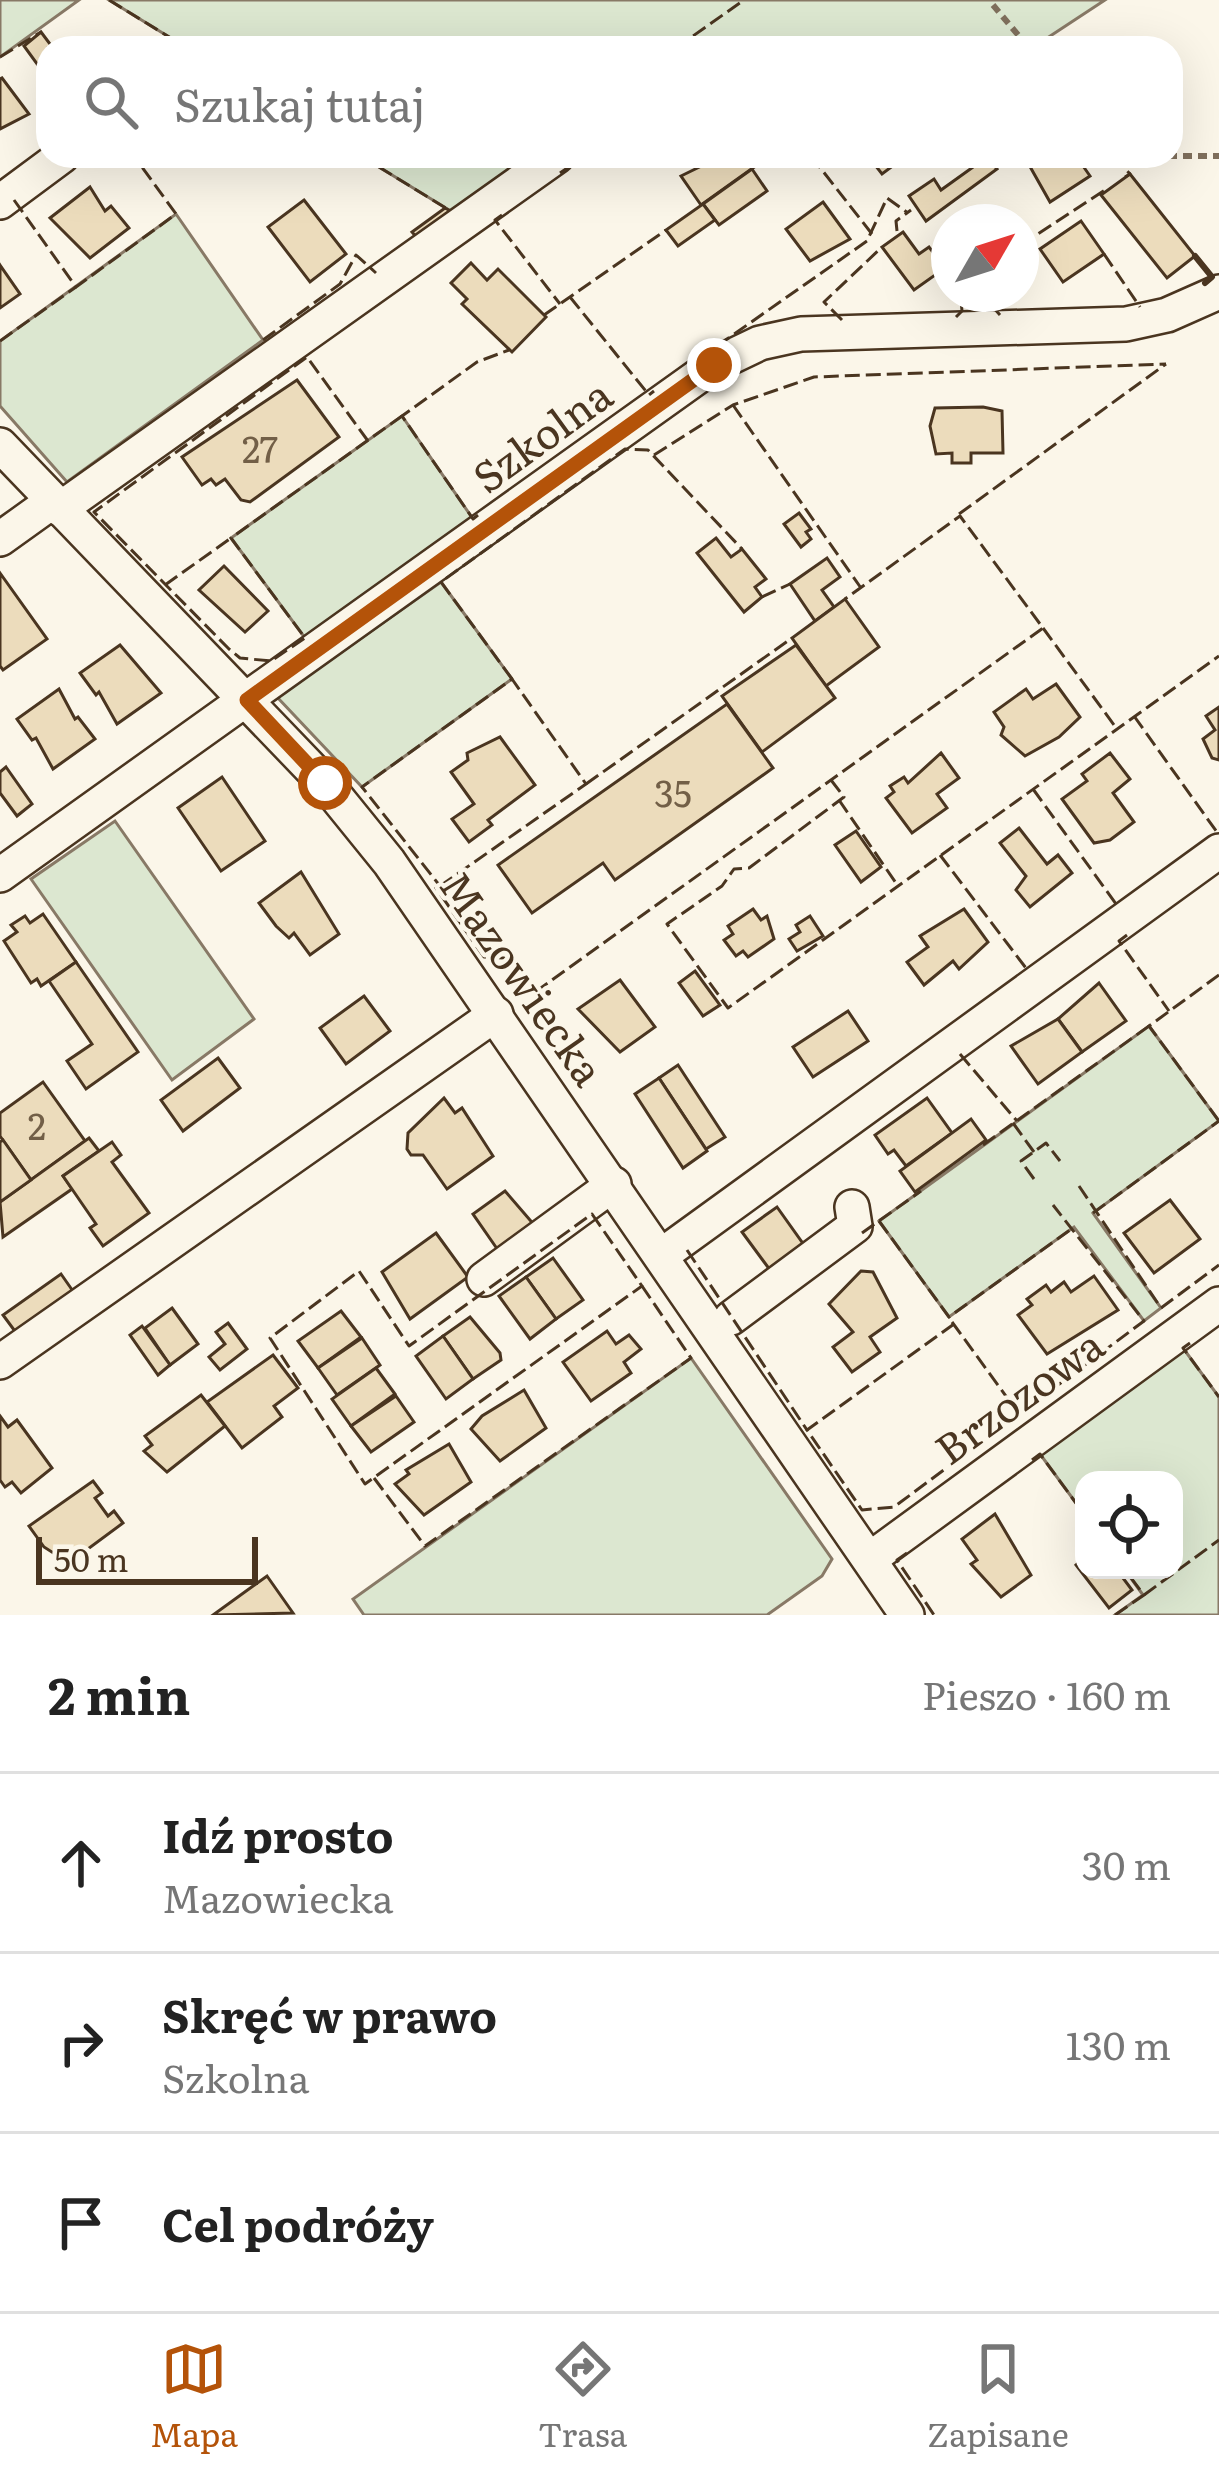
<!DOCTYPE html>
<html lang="pl">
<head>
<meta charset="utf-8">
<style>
  body { margin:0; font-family:Literata,serif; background:#f6f6f6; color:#222 }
  .controls { position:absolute; right:36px; bottom:36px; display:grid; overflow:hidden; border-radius:24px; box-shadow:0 12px 48px #0002 }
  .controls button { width:108px; height:108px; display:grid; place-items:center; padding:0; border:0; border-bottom:3px solid #e0e0e0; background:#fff; color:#222; font:60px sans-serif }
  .compass { position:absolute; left:931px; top:204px; width:108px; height:108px; border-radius:50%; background:#fff; box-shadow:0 12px 48px #0002; rotate:51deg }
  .scale { position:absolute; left:36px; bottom:30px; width:222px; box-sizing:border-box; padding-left:12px; border:6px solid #4a3520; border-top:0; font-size:33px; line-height:42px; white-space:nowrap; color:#4a3520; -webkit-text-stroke:9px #fbf6e9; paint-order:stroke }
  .stop { position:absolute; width:36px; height:36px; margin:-27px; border:9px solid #b45309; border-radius:50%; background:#fff }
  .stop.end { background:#b45309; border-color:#fff; box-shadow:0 3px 12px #0008 }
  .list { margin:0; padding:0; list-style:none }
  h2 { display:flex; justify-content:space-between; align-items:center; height:156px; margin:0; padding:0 48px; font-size:51px }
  h2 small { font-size:39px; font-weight:400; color:#767676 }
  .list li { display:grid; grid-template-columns:78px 1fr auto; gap:36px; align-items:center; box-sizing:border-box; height:180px; padding:0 48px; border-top:3px solid #e0e0e0 }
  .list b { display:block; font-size:45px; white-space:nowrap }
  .list p { margin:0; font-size:39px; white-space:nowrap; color:#767676 }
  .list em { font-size:39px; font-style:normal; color:#767676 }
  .icon { flex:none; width:66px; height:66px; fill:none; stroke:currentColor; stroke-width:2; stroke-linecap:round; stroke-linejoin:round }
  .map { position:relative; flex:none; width:1219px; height:1615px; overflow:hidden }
  .search { position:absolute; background:#fff; box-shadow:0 12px 48px #0002; left:36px; right:36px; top:36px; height:132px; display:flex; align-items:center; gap:30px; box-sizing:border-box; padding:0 42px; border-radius:36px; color:#767676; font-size:45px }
  .sheet { height:696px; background:#fff }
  nav { display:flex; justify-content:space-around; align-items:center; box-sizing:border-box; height:168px; border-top:3px solid #e0e0e0; background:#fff; font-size:33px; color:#767676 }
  nav a { display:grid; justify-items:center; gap:6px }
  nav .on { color:#b45309 }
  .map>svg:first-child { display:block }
  .green { fill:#dce7d0; stroke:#887966; stroke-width:3 }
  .building { fill:#ecdcbc; stroke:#4a3520; stroke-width:3 }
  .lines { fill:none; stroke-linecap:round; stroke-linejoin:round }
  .minor-casing { stroke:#4a3520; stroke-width:38 }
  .path { stroke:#7f6f5c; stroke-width:6; stroke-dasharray:9 6; stroke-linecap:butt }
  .minor { stroke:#fbf6e9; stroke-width:33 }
  .fence { stroke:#4a3520; stroke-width:3; stroke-dasharray:15 6; stroke-linecap:butt }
  .wall { stroke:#4a3520; stroke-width:6 }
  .route { stroke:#b45309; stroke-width:15 }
  .labels { text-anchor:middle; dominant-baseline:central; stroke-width:9; stroke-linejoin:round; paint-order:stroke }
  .number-label { font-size:36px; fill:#725f47 }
  .street-label { font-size:42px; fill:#4a3520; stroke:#fbf6e9 }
</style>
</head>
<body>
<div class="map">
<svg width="1219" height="1615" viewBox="0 0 1219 1615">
  <rect width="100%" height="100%" fill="#fbf6e9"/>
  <g class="green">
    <polygon points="0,0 79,0 0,57"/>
    <polygon points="109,0 1105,0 1032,48 187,48"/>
    <polygon points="361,156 531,156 454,213"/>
    <polygon points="176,214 263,340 67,482 0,406 0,341"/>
    <polygon points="402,416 473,519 305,638 231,538"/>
    <polygon points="441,582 512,679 362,787 277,697"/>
    <polygon points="115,821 254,1019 172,1080 31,879"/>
    <polygon points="1149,1026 1219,1121 1093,1213 1161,1308 1144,1321 1074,1227 949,1317 879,1221"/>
    <polygon points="1183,1348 1219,1397 1219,1615 1115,1615 1143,1595 1125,1570 1174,1570 1174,1480 1084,1480 1084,1514 1040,1454"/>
    <polygon points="691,1358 832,1559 822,1576 767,1615 364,1615 353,1599"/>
  </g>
  <g class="building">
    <polygon points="41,32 53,48 48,48 48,79 24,46"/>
    <polygon points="2,78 29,114 0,129 0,79"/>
    <polygon points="722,156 751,156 757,165 701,205 681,176"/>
    <polygon points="868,156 906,156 882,174"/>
    <polygon points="1024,156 1076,156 1090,176 1050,202"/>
    <polygon points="987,157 997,169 926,221 909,196 934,179 941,190"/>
    <polygon points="752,169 767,191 719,225 703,204"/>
    <polygon points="1130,174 1195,256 1167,278 1101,195"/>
    <polygon points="90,187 105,211 111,206 129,228 90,258 50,218"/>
    <polygon points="304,200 346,254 310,282 268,227"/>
    <polygon points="823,202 850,239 810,261 786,229"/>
    <polygon points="703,204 715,220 678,246 666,230"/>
    <polygon points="445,208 454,213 418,239 412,232"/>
    <polygon points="1081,221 1104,254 1063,282 1040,249"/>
    <polygon points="903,232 919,254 929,247 945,268 914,290 882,247"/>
    <polygon points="471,263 487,280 498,269 546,317 512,352 462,304 467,299 451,283"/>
    <polygon points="0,265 20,294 0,308"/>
    <polygon points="297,380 339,437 250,502 241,500 225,479 216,485 211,479 202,485 182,457"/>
    <polygon points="983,407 1002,411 1003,453 971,453 971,463 952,463 952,453 936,454 930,426 935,408"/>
    <polygon points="799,513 811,529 806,532 811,539 801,547 784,524"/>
    <polygon points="716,538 731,557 742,549 766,579 755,587 762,597 744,612 697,553"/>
    <polygon points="827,558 840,577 822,590 834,607 815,621 790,584"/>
    <polygon points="224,566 268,611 245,632 199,590"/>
    <polygon points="0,573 47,639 3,670 0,666"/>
    <polygon points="845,599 879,647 826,686 792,638"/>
    <polygon points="120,645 161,693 117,724 99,692 96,695 80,673"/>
    <polygon points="796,645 835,698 762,752 722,696"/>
    <polygon points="1056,684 1080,717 1059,737 1025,756 1001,735 1004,727 994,712 1026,689 1033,699"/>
    <polygon points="59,689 75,719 78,717 95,739 53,769 36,738 32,740 17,719"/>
    <polygon points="727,704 773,768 615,880 603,863 532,913 498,865"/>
    <polygon points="1219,707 1219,760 1212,758 1203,739 1215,730 1206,716"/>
    <polygon points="500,737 535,785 488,820 492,825 469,842 452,819 474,804 451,772 468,760 467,753"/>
    <polygon points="941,753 959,778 937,794 947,808 912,833 886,798 894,792 890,786 904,777 908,783"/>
    <polygon points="1110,753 1130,779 1113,793 1134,822 1110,840 1094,843 1062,799 1087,781 1082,774"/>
    <polygon points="6,767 32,804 17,816 0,793 0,772"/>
    <polygon points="222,777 265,841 221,871 178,808"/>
    <polygon points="1019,828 1047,864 1058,855 1072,873 1030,907 1016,890 1026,876 1000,843"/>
    <polygon points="856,831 881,867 861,882 835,845"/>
    <polygon points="301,872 339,934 310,955 294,933 289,938 276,926 259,903"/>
    <polygon points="753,909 761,920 767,916 774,939 748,957 743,951 736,956 724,940 733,934 728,926"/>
    <polygon points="964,909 988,942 959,969 953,961 924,985 907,962 928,947 920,936"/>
    <polygon points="43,914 76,962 41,986 37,979 31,983 4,941 17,932 11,925 25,916 30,923"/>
    <polygon points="810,916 823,936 797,951 789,939 800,932 796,925"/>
    <polygon points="76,962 138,1052 86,1089 67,1061 92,1044 49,981"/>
    <polygon points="695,971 720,1005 703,1016 679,983"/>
    <polygon points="620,980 655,1027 620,1052 578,1009"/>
    <polygon points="1099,983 1126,1021 1082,1052 1058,1019"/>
    <polygon points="364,996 390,1031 346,1064 320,1028"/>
    <polygon points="848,1011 868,1041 813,1077 793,1047"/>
    <polygon points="1058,1019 1082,1052 1038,1084 1011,1046"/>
    <polygon points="218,1058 240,1088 183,1131 161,1100"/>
    <polygon points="678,1065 725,1137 706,1149 659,1078"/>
    <polygon points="659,1078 707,1151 683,1168 635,1094"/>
    <polygon points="43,1082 85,1141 31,1180 0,1136 0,1113"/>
    <polygon points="444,1098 455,1113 462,1108 493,1156 447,1189 423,1155 411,1155 407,1149 408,1133"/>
    <polygon points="927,1098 952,1133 906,1166 894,1150 888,1154 875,1135"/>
    <polygon points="971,1119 986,1140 915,1192 900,1171"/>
    <polygon points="89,1138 99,1151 63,1176 72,1189 3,1237 0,1202"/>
    <polygon points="3,1140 31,1180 0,1202 0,1142"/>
    <polygon points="112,1142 121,1155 112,1162 149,1213 103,1246 90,1228 96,1224 63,1176"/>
    <polygon points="505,1191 536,1227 500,1253 473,1214"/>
    <polygon points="1170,1200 1200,1239 1154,1273 1124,1233"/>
    <polygon points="777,1207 804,1245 770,1270 742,1232"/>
    <polygon points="436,1233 468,1277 410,1319 382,1272"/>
    <polygon points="553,1258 583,1300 556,1319 526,1277"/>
    <polygon points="861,1271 873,1272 897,1318 870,1337 880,1352 852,1372 833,1347 853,1332 829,1304"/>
    <polygon points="61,1274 75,1294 17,1334 3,1315"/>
    <polygon points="1094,1276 1118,1310 1047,1354 1018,1315 1032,1305 1027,1299 1046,1285 1051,1292 1064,1282 1071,1292"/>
    <polygon points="526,1277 556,1319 530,1339 499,1296"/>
    <polygon points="172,1308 198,1344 170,1365 145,1328"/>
    <polygon points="341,1311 361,1337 318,1368 298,1341"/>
    <polygon points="470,1317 500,1353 501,1360 473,1379 443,1336"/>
    <polygon points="228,1323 247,1349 220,1370 209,1357 225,1344 216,1332"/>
    <polygon points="142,1326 170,1365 158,1375 130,1335"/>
    <polygon points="607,1331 616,1344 629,1335 641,1349 624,1362 631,1373 591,1401 563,1362"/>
    <polygon points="443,1336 473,1379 446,1399 416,1356"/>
    <polygon points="362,1338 380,1365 337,1395 318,1368"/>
    <polygon points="273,1355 298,1388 274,1406 282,1417 242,1448 207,1402"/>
    <polygon points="376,1368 395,1394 351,1426 332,1399"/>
    <polygon points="524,1390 546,1428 500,1461 471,1429 482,1416"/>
    <polygon points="201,1395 225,1426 167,1472 144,1451 152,1445 145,1436"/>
    <polygon points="396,1396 414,1422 371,1452 351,1426"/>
    <polygon points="0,1416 8,1427 17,1420 52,1468 21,1493 12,1482 5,1487 0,1480"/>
    <polygon points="449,1444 471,1482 424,1515 395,1484 409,1474 406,1470"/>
    <polygon points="93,1481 102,1493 95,1498 108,1516 114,1511 123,1523 69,1563 44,1547 29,1526"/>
    <polygon points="995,1514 1031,1575 1001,1597 971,1564 977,1560 962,1539"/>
    <polygon points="1084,1558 1084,1570 1117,1570 1132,1590 1109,1608 1076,1565"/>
    <polygon points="267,1576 293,1613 213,1615"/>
  </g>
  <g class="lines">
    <g class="minor-casing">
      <g id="minor">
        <polyline points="0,202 62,156"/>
        <polyline points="0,445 325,783 389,862 907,1615"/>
        <polyline points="60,509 557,156"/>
        <polyline points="0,539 53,501"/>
        <polyline points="0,875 714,365 760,343 801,334 1126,324 1167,315 1219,292"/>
        <polyline points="662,1255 1219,851"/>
        <polyline points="484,1279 614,1184"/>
        <polyline points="731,1318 855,1226 852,1207"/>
        <polyline points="0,1362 496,1014"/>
        <polyline points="870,1559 1219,1304"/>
      </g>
    </g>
    <g class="path">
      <polyline points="993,5 1029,48"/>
      <polyline points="1153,156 1219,156"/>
    </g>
    <use href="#minor" class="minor"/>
    <g class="fence">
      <polyline points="109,0 187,48"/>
      <polyline points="676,48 744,0"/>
      <polyline points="0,57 41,32"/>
      <polyline points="361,156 449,210"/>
      <polyline points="811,156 872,234"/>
      <polyline points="1113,156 1130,174 1125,177"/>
      <polyline points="754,161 757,165 770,156"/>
      <polyline points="560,173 585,156"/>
      <polyline points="14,200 76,287 176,214 134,156"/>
      <polyline points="502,215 495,220 560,304"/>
      <polyline points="897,231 896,221 911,210"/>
      <polyline points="1021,245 1105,190"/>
      <polyline points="1104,254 1140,307"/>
      <polyline points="981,294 1000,315"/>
      <polyline points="570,297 649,395 654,391"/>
      <polyline points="544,315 666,230"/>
      <polyline points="956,317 962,311 961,299 970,294"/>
      <polyline points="842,320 824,302 882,247"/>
      <polyline points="263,340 340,284 356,255 376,273"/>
      <polyline points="0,341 76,287"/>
      <polyline points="717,346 867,241 887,198 908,213"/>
      <polyline points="733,405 861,588"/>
      <polyline points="368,441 307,357 94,512 229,649 240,658 271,661 305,638 231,538 402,416"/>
      <polyline points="654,455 733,405 814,377 1166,364"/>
      <polyline points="959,514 1166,364"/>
      <polyline points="478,515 473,519 402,416 477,362 509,350"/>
      <polyline points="165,585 231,538"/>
      <polyline points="762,597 790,584"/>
      <polyline points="1043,628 1117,729"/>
      <polyline points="512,679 441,582 625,449 648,450 742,549"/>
      <polyline points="1134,716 1219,835"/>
      <polyline points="831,780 844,797 749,868 734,869 722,886 667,924 728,1008 1219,656"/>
      <polyline points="586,784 792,638"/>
      <polyline points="1033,789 1119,908"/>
      <polyline points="839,800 898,886"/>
      <polyline points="940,855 1029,972"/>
      <polyline points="440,886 586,784 512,679 362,787 440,886 436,888 484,957 504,958 531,995 1043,628 960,516 845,599"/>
      <polyline points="1127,935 1119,941 1169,1011"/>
      <polyline points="1219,975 1149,1026 1219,1121"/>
      <polyline points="960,1054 1017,1121"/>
      <polyline points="1013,1123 1034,1152"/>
      <polyline points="983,1145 1149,1026"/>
      <polyline points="1034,1179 1021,1161 1046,1143 1060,1161"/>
      <polyline points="1079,1186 1161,1308 1219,1265"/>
      <polyline points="1093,1213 1219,1121"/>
      <polygon points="592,1214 642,1286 365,1484 270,1338 359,1271 409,1346"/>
      <polyline points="879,1221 949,1317 1074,1227"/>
      <polyline points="862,1233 921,1191"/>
      <polyline points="687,1250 807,1430"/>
      <polyline points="952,1322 1019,1414"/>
      <polyline points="954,1324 807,1430 862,1510 894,1507 1144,1321 1053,1205"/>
      <polyline points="1190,1343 1183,1348 1219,1397"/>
      <polyline points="1032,1460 1040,1454 1084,1514"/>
      <polyline points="374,1478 425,1546 691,1358 642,1286"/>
      <polyline points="907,1553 897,1560 934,1615"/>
      <polyline points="1144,1595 1219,1540"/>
      <polyline points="1115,1615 1144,1595 1125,1570"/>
    </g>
    <polyline class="wall" points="1195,256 1212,277 1205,283"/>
  </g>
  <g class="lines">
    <polyline class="route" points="325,783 247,700 714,365"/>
  </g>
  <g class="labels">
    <g class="number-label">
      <text x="260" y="447">27</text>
      <text x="673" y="791">35</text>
      <text x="37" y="1124">2</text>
    </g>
    <g class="street-label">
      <text transform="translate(541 434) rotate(-36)">Szkolna</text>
      <text transform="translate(524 977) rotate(55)">Mazowiecka</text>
      <text transform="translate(1018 1395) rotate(-36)">Brzozowa</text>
    </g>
  </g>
</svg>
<div class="controls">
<button><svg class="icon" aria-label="locate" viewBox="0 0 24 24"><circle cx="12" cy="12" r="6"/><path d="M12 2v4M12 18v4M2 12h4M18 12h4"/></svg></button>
</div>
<svg class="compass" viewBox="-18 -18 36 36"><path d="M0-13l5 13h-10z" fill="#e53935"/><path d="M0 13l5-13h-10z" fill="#767676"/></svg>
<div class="scale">50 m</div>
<div class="stop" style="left:325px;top:783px"></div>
<div class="stop end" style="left:714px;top:365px"></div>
<div class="search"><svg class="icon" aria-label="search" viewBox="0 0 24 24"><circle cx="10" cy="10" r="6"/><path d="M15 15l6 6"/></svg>Szukaj tutaj</div>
</div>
<section class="sheet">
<h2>2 min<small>Pieszo · 160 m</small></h2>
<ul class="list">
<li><svg class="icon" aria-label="ahead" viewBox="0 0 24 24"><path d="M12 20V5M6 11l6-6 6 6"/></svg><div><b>Idź prosto</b><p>Mazowiecka</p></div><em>30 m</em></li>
<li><svg class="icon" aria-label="right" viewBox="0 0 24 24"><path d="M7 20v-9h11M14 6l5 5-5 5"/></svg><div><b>Skręć w prawo</b><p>Szkolna</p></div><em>130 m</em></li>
<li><svg class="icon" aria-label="arrive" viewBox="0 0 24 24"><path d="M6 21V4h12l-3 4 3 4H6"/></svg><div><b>Cel podróży</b></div></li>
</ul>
</section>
<nav>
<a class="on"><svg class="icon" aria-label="map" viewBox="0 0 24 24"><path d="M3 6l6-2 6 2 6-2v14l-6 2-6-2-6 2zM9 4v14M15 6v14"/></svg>Mapa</a>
<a><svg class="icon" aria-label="directions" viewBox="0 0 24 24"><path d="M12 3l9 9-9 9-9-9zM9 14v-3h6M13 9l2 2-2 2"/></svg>Trasa</a>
<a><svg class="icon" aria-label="saved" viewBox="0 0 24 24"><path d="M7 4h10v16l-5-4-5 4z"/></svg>Zapisane</a>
</nav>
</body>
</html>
